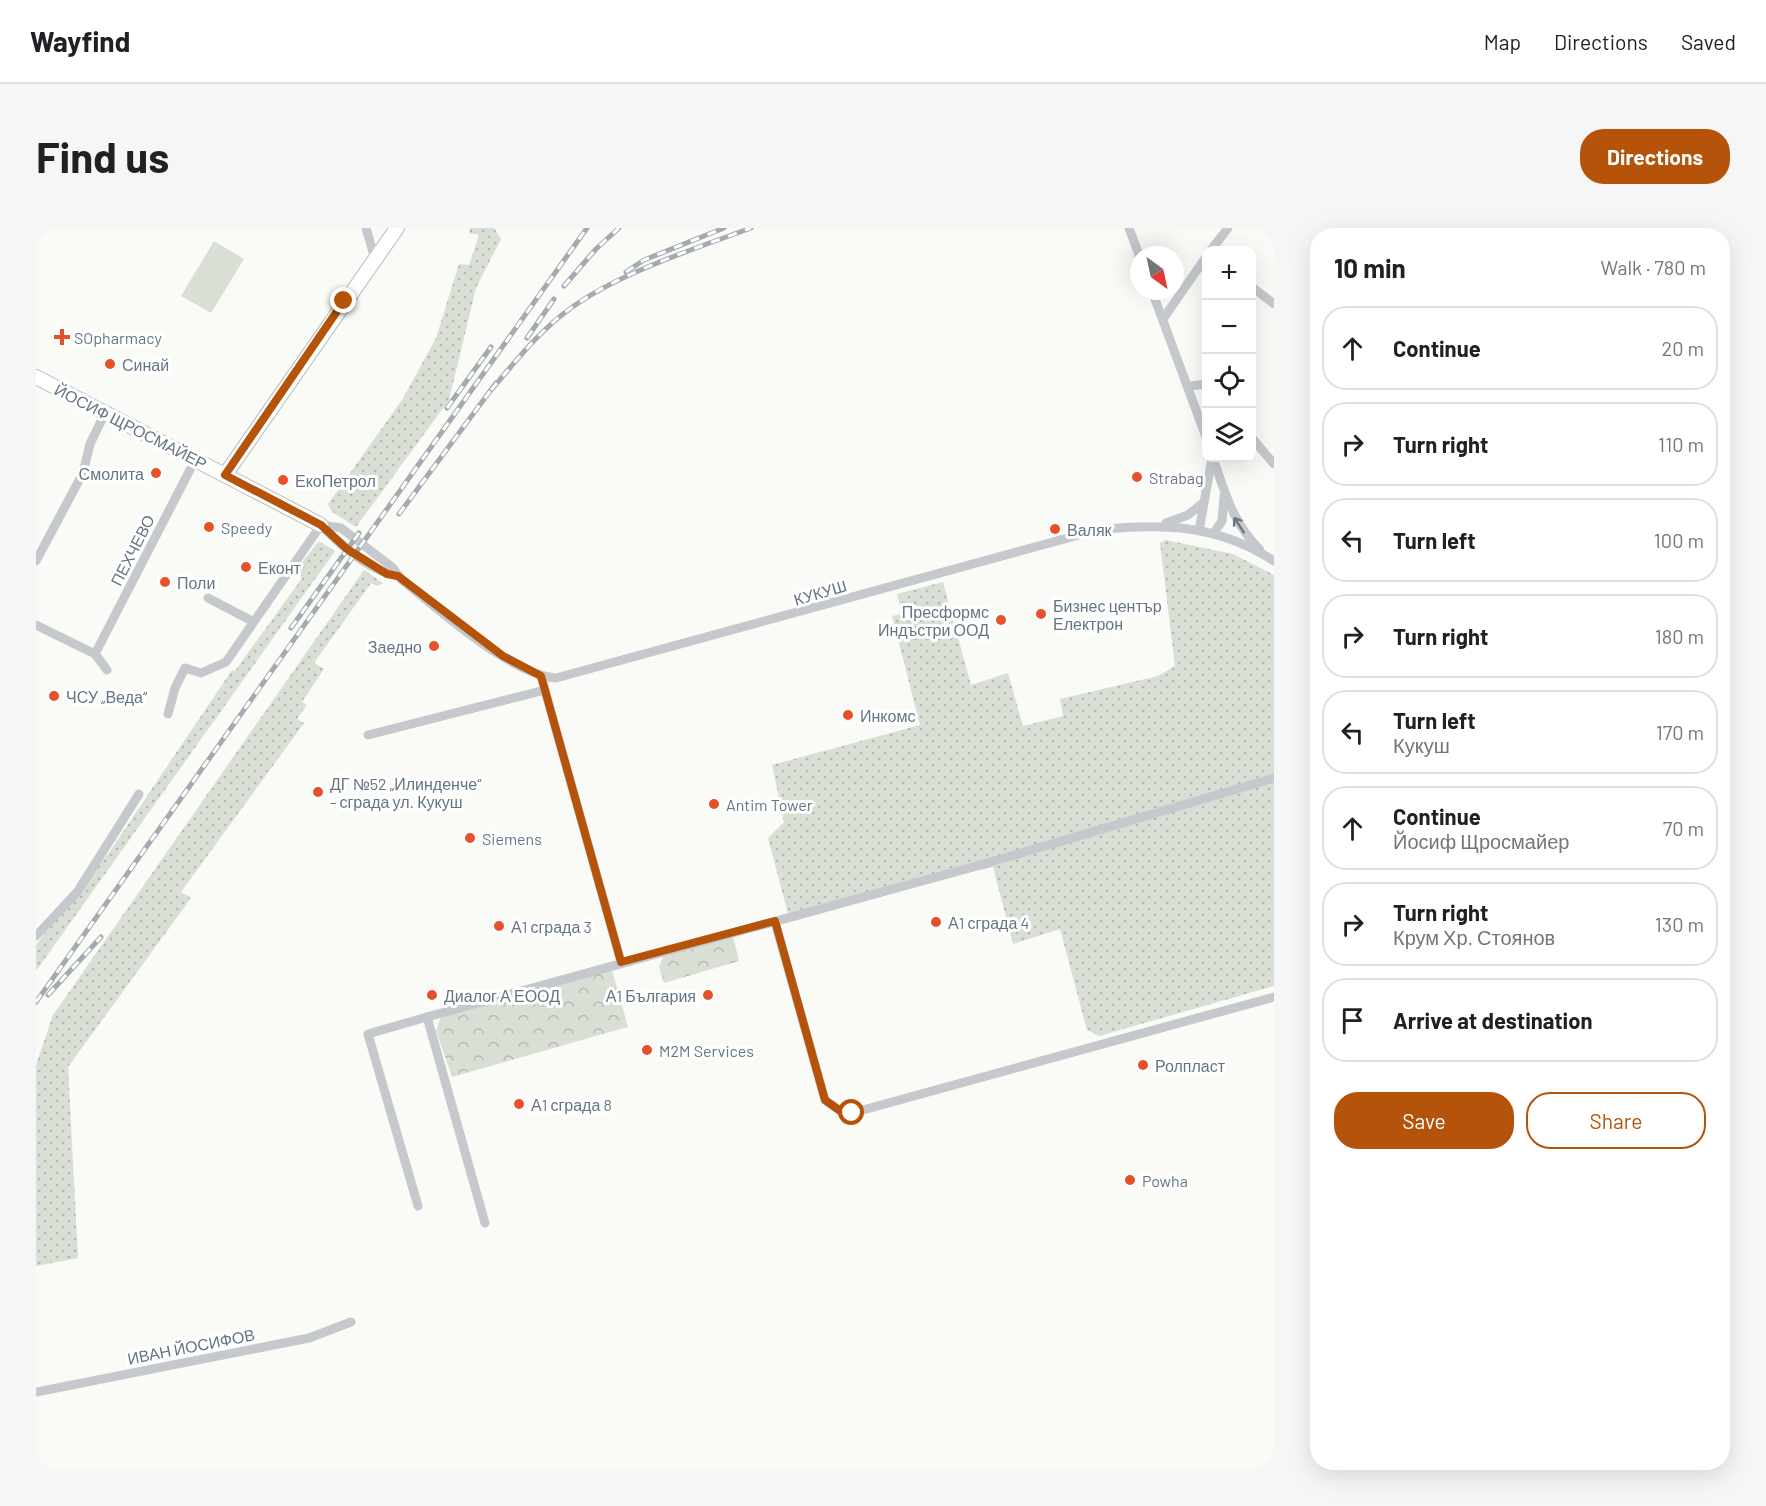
<!DOCTYPE html>
<html lang="en">
<head>
<meta charset="utf-8">
<style>
  body { margin:0; font-family:Barlow,sans-serif; background:#f6f6f6; color:#202124 }
  .controls { position:absolute; right:18px; top:18px; display:grid; overflow:hidden; border-radius:12px; box-shadow:0 6px 24px #0002 }
  .controls button { width:54px; height:54px; display:grid; place-items:center; padding:0; border:0; border-bottom:2px solid #e0e0e0; background:#fff; color:#202124; font:30px sans-serif }
  .compass { position:absolute; left:1094px; top:18px; width:54px; height:54px; border-radius:50%; background:#fff; box-shadow:0 6px 24px #0002; rotate:147deg }
  .stop { position:absolute; width:18px; height:18px; margin:-14px; border:4px solid #b45309; border-radius:50%; background:#fff }
  .stop.end { background:#b45309; border-color:#fff; box-shadow:0 2px 6px #0008 }
  .list { margin:0; padding:0; list-style:none }
  h2 { display:flex; justify-content:space-between; align-items:center; height:78px; margin:0; padding:0 24px; font-size:26px }
  h2 small { font-size:20px; font-weight:400; color:#757577 }
  .list li { display:grid; grid-template-columns:39px 1fr auto; gap:18px; align-items:center; box-sizing:border-box; height:84px; margin:0 12px 12px; padding:0 12px; border:2px solid #e0e0e0; border-radius:24px }
  .list b { display:block; font-size:22px; white-space:nowrap }
  .list p { margin:0; font-size:20px; white-space:nowrap; color:#757577 }
  .list em { font-size:20px; font-style:normal; color:#757577 }
  .actions { display:flex; gap:12px; padding:18px 24px }
  .actions a { flex:1; padding:14px 0; border:2px solid #b45309; border-radius:24px; text-align:center; font-size:21px; color:#b45309 }
  .actions .main { background:#b45309; color:#fff }
  .icon { flex:none; width:33px; height:33px; fill:none; stroke:currentColor; stroke-width:2; stroke-linecap:round; stroke-linejoin:round }
  .map { position:relative; flex:none; width:1238px; height:1242px; overflow:hidden; border-radius:24px }
  header { display:flex; align-items:center; gap:36px; box-sizing:border-box; height:84px; padding:0 30px; background:#fff; border-bottom:2px solid #e0e0e0 }
  header strong { font-size:28px }
  nav { display:flex; gap:33px; margin-inline-start:auto; font-size:21px }
  .intro { display:flex; align-items:center; justify-content:space-between; box-sizing:border-box; height:144px; padding:0 36px }
  h1 { margin:0; font-size:42px }
  .button { padding:15px 27px; border-radius:24px; background:#b45309; color:#fff; font-size:21px; font-weight:700 }
  main { display:flex; gap:36px; padding:0 36px }
  aside { flex:1; background:#fff; border-radius:24px; box-shadow:0 6px 24px #0002 }
  .map>svg:first-child { display:block }
  .grass { fill:url(#grass-dots) }
  .park { fill:url(#park-crowns) }
  .garden { fill:#dadfd6 }
  .lines { fill:none; stroke-linecap:round; stroke-linejoin:round }
  .secondary-casing { stroke:#b5bbc0; stroke-width:16 }
  .street { stroke:#c5c9cd; stroke-width:9 }
  .secondary { stroke:#fff; stroke-width:14 }
  .rail-casing { stroke:#a3abb1; stroke-width:5 }
  .rail { stroke:#fff; stroke-width:3; stroke-dasharray:9; stroke-linecap:butt }
  .oneway { stroke:#697a87 }
  .route { stroke:#b45309; stroke-width:8 }
  .poi-dot { fill:#e7512a; stroke:#fff; stroke-width:2 }
  .labels { text-anchor:middle; dominant-baseline:central; stroke-width:6; stroke-linejoin:round; paint-order:stroke }
  .poi-label { font-size:16px; fill:#647683; stroke:#fff; text-anchor:start }
  .street-label { font-size:16px; fill:#647683; stroke:#fff }
</style>
</head>
<body>
<header>
<strong>Wayfind</strong>
<nav><a>Map</a><a>Directions</a><a>Saved</a></nav>
</header>
<div class="intro"><h1>Find us</h1><a class="button">Directions</a></div>
<main>
<div class="map">
<svg width="1238" height="1242" viewBox="0 0 1238 1242">
  <defs>
    <pattern id="grass-dots" width="8" height="8" patternUnits="userSpaceOnUse" patternTransform="scale(1.5)"><rect width="8" height="8" fill="#dadfd6"/><path d="M2 2h.1M6 6h.1" fill="none" stroke="#b4b9b3" stroke-width="1.8" stroke-linecap="round"/></pattern>
    <pattern id="park-crowns" width="20" height="18" patternUnits="userSpaceOnUse" patternTransform="scale(1.5)"><rect width="20" height="18" fill="#dadfd6"/><path d="M2 6a3 3 0 1 1 6 0M12 15a3 3 0 1 1 6 0" fill="none" stroke="#b4b9b3"/></pattern>
  </defs>
  <rect width="100%" height="100%" fill="#fafaf7"/>
  <g class="grass">
    <polygon points="434,0 458,0 465,11 440,60 413,172 320,299 296,284 292,276 366,172 400,110 423,36 433,37 443,7 433,5"/>
    <polygon points="1130,312 1197,326 1238,347 1238,758 1063,808 1051,802 1024,701 977,716 957,639 752,686 732,610 748,594 736,537 884,497 856,388 866,386 861,366 907,354 935,457 972,445 987,498 1027,488 1024,471 1122,448 1139,438 1124,315"/>
    <polygon points="283,313 299,323 0,743 0,717 72,626 196,442 199,443 266,350 259,343"/>
    <polygon points="328,342 347,355 341,358 335,355 278,435 288,441 266,474 271,477 261,491 268,495 145,664 155,670 32,839 42,1030 0,1038 0,837 17,787"/>
  </g>
  <g class="park">
    <polygon points="697,708 703,733 628,755 623,739 628,727"/>
    <polygon points="576,742 592,799 416,849 400,803 405,788"/>
  </g>
  <polygon class="garden" points="178,13 208,31 175,85 145,68"/>
  <g class="lines">
    <g class="secondary-casing">
      <g id="secondary">
        <polyline points="0,149 285,297"/>
        <polyline points="189,247 361,0"/>
      </g>
    </g>
    <g class="street">
      <polyline points="330,0 339,31"/>
      <polyline points="1093,0 1103,27"/>
      <polyline points="1175,22 1192,0"/>
      <polyline points="1216,59 1238,76"/>
      <polyline points="1116,63 1170,209"/>
      <polyline points="1127,91 1170,29"/>
      <polyline points="1154,158 1170,156"/>
      <polyline points="1216,210 1238,236"/>
      <path d="M1177,230C1189,265 1197,295 1224,322"/>
      <polyline points="1130,295 1152,287 1167,275"/>
      <path d="M285,297L305,300L356,339L366,352C404,382 473,446 520,450L1061,302C1126,295 1181,296 1238,333"/>
      <path d="M285,297C304,317 333,343 362,348"/>
      <polyline points="1163,303 1176,230"/>
      <polyline points="1177,306 1186,293 1188,268"/>
      <polyline points="0,333 47,245 54,216 69,185"/>
      <polyline points="172,370 216,393"/>
      <polyline points="0,397 59,426 71,442"/>
      <polyline points="59,426 159,232"/>
      <polyline points="505,448 585,734"/>
      <polyline points="132,486 139,460 149,440 165,445 190,434 285,297"/>
      <polyline points="332,507 509,462"/>
      <polyline points="739,694 789,872 803,882 816,885 1238,769"/>
      <polyline points="0,708 42,663 103,566"/>
      <polyline points="382,978 332,806 391,789"/>
      <polyline points="449,995 391,789 948,636 1238,550"/>
      <polyline points="0,1164 273,1110 315,1094"/>
    </g>
    <use href="#secondary" class="secondary"/>
    <g class="rail-casing">
      <g id="rail">
        <polyline points="590,44 608,32 688,0"/>
        <polyline points="528,58 560,21 583,0"/>
        <polyline points="491,110 518,71"/>
        <path d="M455,162C480,133 503,103 535,80C583,45 658,21 715,0"/>
        <polyline points="411,180 455,119"/>
        <polyline points="363,286 460,155"/>
        <polyline points="255,400 323,305"/>
        <polyline points="12,767 65,709"/>
        <polyline points="0,774 551,0"/>
      </g>
    </g>
    <use href="#rail" class="rail"/>
  </g>
  <defs><path id="oneway-shaft" d="M-6 0H5M1.5-3L5.5 0L1.5 3" fill="none" stroke-width="1.6" stroke-linecap="round" stroke-linejoin="round" transform="scale(1.5)"/></defs>
  <use class="oneway" href="#oneway-shaft" transform="translate(1203 297) rotate(-123)"/>
  <g class="lines">
    <polyline class="route" points="308,73 189,247 285,297 311,321 351,346 362,348 467,428 505,448 585,734 739,693 789,872 803,882 816,885"/>
  </g>
  <g class="poi-dot">
    <path d="M23 100h6v6h6v6h-6v6h-6v-6h-6v-6h6z"/>
    <circle cx="74" cy="136" r="6"/>
    <circle cx="120" cy="245" r="6"/>
    <circle cx="1101" cy="249" r="6"/>
    <circle cx="247" cy="252" r="6"/>
    <circle cx="173" cy="299" r="6"/>
    <circle cx="1019" cy="301" r="6"/>
    <circle cx="210" cy="339" r="6"/>
    <circle cx="129" cy="354" r="6"/>
    <circle cx="1005" cy="386" r="6"/>
    <circle cx="965" cy="392" r="6"/>
    <circle cx="398" cy="418" r="6"/>
    <circle cx="18" cy="468" r="6"/>
    <circle cx="812" cy="487" r="6"/>
    <circle cx="282" cy="564" r="6"/>
    <circle cx="678" cy="576" r="6"/>
    <circle cx="434" cy="610" r="6"/>
    <circle cx="900" cy="694" r="6"/>
    <circle cx="463" cy="698" r="6"/>
    <circle cx="396" cy="767" r="6"/>
    <circle cx="672" cy="767" r="6"/>
    <circle cx="611" cy="822" r="6"/>
    <circle cx="1107" cy="837" r="6"/>
    <circle cx="483" cy="876" r="6"/>
    <circle cx="1094" cy="952" r="6"/>
  </g>
  <g class="labels">
    <g class="poi-label">
      <text x="38" y="109">SOpharmacy</text>
      <text x="86" y="136">Синай</text>
      <text x="108" y="245" text-anchor="end">Смолита</text>
      <text x="1113" y="249">Strabag</text>
      <text x="259" y="252">ЕкоПетрол</text>
      <text x="185" y="299">Speedy</text>
      <text x="1031" y="301">Валяк</text>
      <text x="222" y="339">Еконт</text>
      <text x="141" y="354">Поли</text>
      <text x="1017" y="377">Бизнес център<tspan x="1017" dy="18">Електрон</tspan></text>
      <text x="953" y="383" text-anchor="end">Пресформс<tspan x="953" dy="18">Индъстри ООД</tspan></text>
      <text x="386" y="418" text-anchor="end">Заедно</text>
      <text x="30" y="468">ЧСУ „Веда“</text>
      <text x="824" y="487">Инкомс</text>
      <text x="294" y="555">ДГ №52 „Илинденче“<tspan x="294" dy="18">- сграда ул. Кукуш</tspan></text>
      <text x="690" y="576">Antim Tower</text>
      <text x="446" y="610">Siemens</text>
      <text x="912" y="694">А1 сграда 4</text>
      <text x="475" y="698">А1 сграда 3</text>
      <text x="408" y="767">Диалог А ЕООД</text>
      <text x="660" y="767" text-anchor="end">А1 България</text>
      <text x="623" y="822">M2M Services</text>
      <text x="1119" y="837">Ролпласт</text>
      <text x="495" y="876">А1 сграда 8</text>
      <text x="1106" y="952">Powha</text>
    </g>
    <g class="street-label">
      <text transform="translate(95 198) rotate(27)">ЙОСИФ ЩРОСМАЙЕР</text>
      <text transform="translate(96 322) rotate(-63)">ПЕХЧЕВО</text>
      <text transform="translate(784 364) rotate(-16)">КУКУШ</text>
      <text transform="translate(155 1118) rotate(-11)">ИВАН ЙОСИФОВ</text>
    </g>
  </g>
</svg>
<div class="controls">
<button>+</button>
<button>−</button>
<button><svg class="icon" aria-label="locate" viewBox="0 0 24 24"><circle cx="12" cy="12" r="6"/><path d="M12 2v4M12 18v4M2 12h4M18 12h4"/></svg></button>
<button><svg class="icon" aria-label="layers" viewBox="0 0 24 24"><path d="M12 4l9 5-9 5-9-5zM3 14l9 5 9-5"/></svg></button>
</div>
<svg class="compass" viewBox="-18 -18 36 36"><path d="M0-13l5 13h-10z" fill="#e53935"/><path d="M0 13l5-13h-10z" fill="#757577"/></svg>
<div class="stop" style="left:816px;top:885px"></div>
<div class="stop end" style="left:308px;top:73px"></div>
</div>
<aside>
<h2>10 min<small>Walk · 780 m</small></h2>
<ul class="list">
<li><svg class="icon" aria-label="ahead" viewBox="0 0 24 24"><path d="M12 20V5M6 11l6-6 6 6"/></svg><div><b>Continue</b></div><em>20 m</em></li>
<li><svg class="icon" aria-label="right" viewBox="0 0 24 24"><path d="M7 20v-9h11M14 6l5 5-5 5"/></svg><div><b>Turn right</b></div><em>110 m</em></li>
<li><svg class="icon" aria-label="left" viewBox="0 0 24 24"><path d="M17 20v-9H6M10 6l-5 5 5 5"/></svg><div><b>Turn left</b></div><em>100 m</em></li>
<li><svg class="icon" aria-label="right" viewBox="0 0 24 24"><path d="M7 20v-9h11M14 6l5 5-5 5"/></svg><div><b>Turn right</b></div><em>180 m</em></li>
<li><svg class="icon" aria-label="left" viewBox="0 0 24 24"><path d="M17 20v-9H6M10 6l-5 5 5 5"/></svg><div><b>Turn left</b><p>Кукуш</p></div><em>170 m</em></li>
<li><svg class="icon" aria-label="ahead" viewBox="0 0 24 24"><path d="M12 20V5M6 11l6-6 6 6"/></svg><div><b>Continue</b><p>Йосиф Щросмайер</p></div><em>70 m</em></li>
<li><svg class="icon" aria-label="right" viewBox="0 0 24 24"><path d="M7 20v-9h11M14 6l5 5-5 5"/></svg><div><b>Turn right</b><p>Крум Хр. Стоянов</p></div><em>130 m</em></li>
<li><svg class="icon" aria-label="arrive" viewBox="0 0 24 24"><path d="M6 21V4h12l-3 4 3 4H6"/></svg><div><b>Arrive at destination</b></div></li>
</ul>
<div class="actions"><a class="main">Save</a><a>Share</a></div>
</aside>
</main>
</body>
</html>
